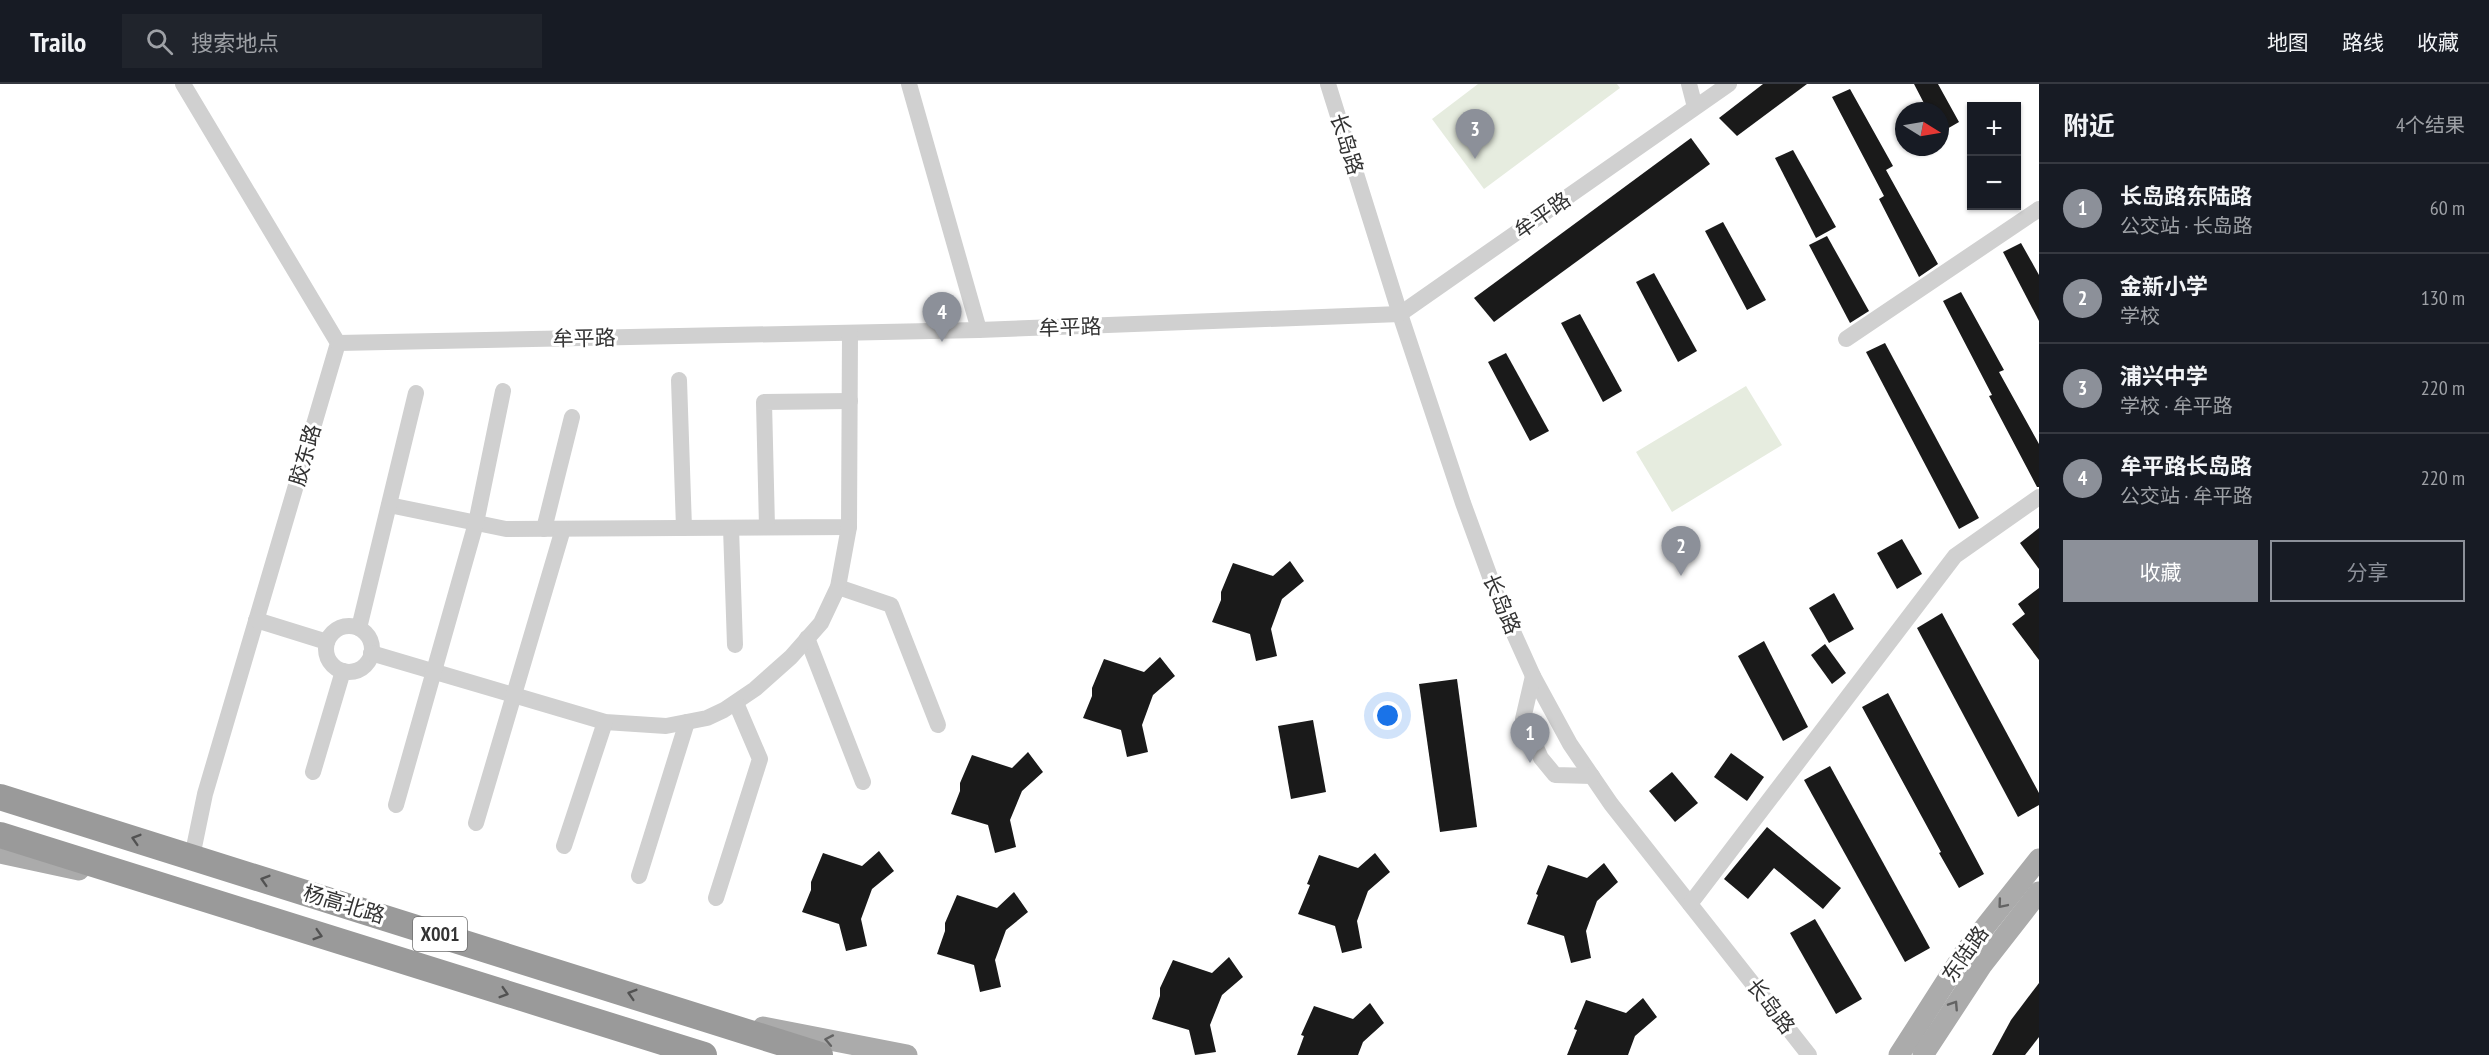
<!DOCTYPE html>
<html lang="zh">
<head>
<meta charset="utf-8">
<style>
  body { margin:0; font-family:"PT Sans Narrow","Noto Sans SC",sans-serif; background:#20242c; color:#f1f3f6 }
  .controls { position:absolute; right:18px; top:18px; display:grid; overflow:hidden; border-radius:0px; box-shadow:0 2px 4px #0004 }
  .controls button { width:54px; height:54px; display:grid; place-items:center; padding:0; border:0; border-bottom:2px solid #363941; background:#171b24; color:#f1f3f6; font:30px sans-serif }
  .compass { position:absolute; left:1895px; top:18px; width:54px; height:54px; border-radius:50%; background:#171b24; box-shadow:0 2px 4px #0004; rotate:101deg }
  .you { position:absolute; left:1388px; top:632px; width:21px; height:21px; margin:-15px; border:4px solid #fff; border-radius:50%; background:#1a73e8; box-shadow:0 0 0 9px #1a73e833 }
  .badge { display:grid; place-items:center; width:39px; height:39px; border-radius:50%; background:#8c9099; color:#fff; font-size:20px; font-weight:700 }
  .pin { position:absolute; translate:-50% -50px; filter:drop-shadow(0 2px 3px #0008) }
  .pin::after { content:''; position:absolute; top:32px; width:21px; height:18px; background:inherit; clip-path:polygon(0 0,100% 0,50% 100%) }
  .list { margin:0; padding:0; list-style:none }
  h2 { display:flex; justify-content:space-between; align-items:center; height:78px; margin:0; padding:0 24px; font-size:26px }
  h2 small { font-size:20px; font-weight:400; color:#9ea1a6 }
  .list li { display:grid; grid-template-columns:39px 1fr auto; gap:18px; align-items:center; box-sizing:border-box; height:90px; padding:0 24px; border-top:2px solid #363941 }
  .list b { display:block; font-size:22px; white-space:nowrap }
  .list p { margin:0; font-size:20px; white-space:nowrap; color:#9ea1a6 }
  .list em { font-size:20px; font-style:normal; color:#9ea1a6 }
  .actions { display:flex; gap:12px; padding:18px 24px }
  .actions a { flex:1; padding:14px 0; border:2px solid #8c9099; border-radius:0px; text-align:center; font-size:21px; color:#8c9099 }
  .actions .main { background:#8c9099; color:#fff }
  .icon { flex:none; width:33px; height:33px; fill:none; stroke:currentColor; stroke-width:2; stroke-linecap:round; stroke-linejoin:round }
  .map { position:relative; flex:none; width:2039px; height:971px; overflow:hidden }
  header { display:flex; align-items:center; gap:36px; box-sizing:border-box; height:84px; padding:0 30px; background:#171b24; border-bottom:2px solid #363941 }
  header strong { font-size:28px }
  nav { display:flex; gap:33px; margin-inline-start:auto; font-size:21px }
  .search { width:420px; height:54px; background:#20242c; display:flex; align-items:center; gap:15px; box-sizing:border-box; padding:0 21px; border-radius:0px; color:#9ea1a6; font-size:22px }
  main { display:flex }
  aside { flex:1; background:#171b24 }
  .map>svg:first-child { display:block }
  .green { fill:#e6ecdf }
  .building { fill:#1a1a1a }
  .lines { fill:none; stroke-linecap:round; stroke-linejoin:round }
  .minor { stroke:#d0d0d0; stroke-width:16 }
  .major { stroke:#ababab; stroke-width:21 }
  .highway { stroke:#9a9a9a; stroke-width:26 }
  .oneway { stroke:#525252 }
  .oneway2 { stroke:#636363 }
  .labels { text-anchor:middle; dominant-baseline:central; stroke-width:6; stroke-linejoin:round; paint-order:stroke }
  .shield { fill:#fff; stroke:#707070; stroke-width:1.5 }
  .shield-label { font-size:20px; font-weight:bold; fill:#333 }
  .street-label { font-size:21px; fill:#333; stroke:#fff }
</style>
</head>
<body>
<header>
<strong>Trailo</strong>
<div class="search"><svg class="icon" aria-label="search" viewBox="0 0 24 24"><circle cx="10" cy="10" r="6"/><path d="M15 15l6 6"/></svg>搜索地点</div>
<nav><a>地图</a><a>路线</a><a>收藏</a></nav>
</header>
<main>
<div class="map">
<svg width="2039" height="971" viewBox="0 0 2039 971">
  <rect width="100%" height="100%" fill="#fff"/>
  <g class="green">
    <polygon points="1478,0 1617,0 1620,4 1484,105 1432,35"/>
    <polygon points="1746,302 1782,361 1672,428 1636,368"/>
  </g>
  <g class="building">
    <polygon points="1763,0 1807,0 1737,52 1719,34"/>
    <polygon points="1914,0 1938,0 1959,38 1940,49 1940,27 1928,27"/>
    <polygon points="1850,5 1893,82 1886,86 1938,180 1919,193 1879,115 1884,112 1832,13"/>
    <polygon points="1691,54 1710,80 1494,238 1474,214"/>
    <polygon points="1793,66 1836,143 1816,154 1775,74"/>
    <polygon points="1723,138 1766,216 1747,226 1705,147"/>
    <polygon points="1827,152 1869,227 1850,239 1809,161"/>
    <polygon points="2021,159 2039,191 2039,237 2003,168"/>
    <polygon points="1654,189 1697,267 1678,278 1636,198"/>
    <polygon points="1961,208 2004,286 1999,288 2039,360 2039,403 2037,403 1989,312 1992,311 1943,217"/>
    <polygon points="1580,230 1622,307 1603,318 1561,239"/>
    <polygon points="1885,259 1979,434 1959,445 1866,268"/>
    <polygon points="1506,269 1549,347 1530,357 1488,278"/>
    <polygon points="2039,444 2039,485 2020,459"/>
    <polygon points="1902,455 1922,490 1897,505 1877,469"/>
    <polygon points="1290,477 1304,497 1282,515 1271,545 1277,572 1256,577 1250,550 1212,538 1221,516 1221,508 1233,479 1273,492"/>
    <polygon points="2039,504 2039,576 2012,540 2025,530 2018,520"/>
    <polygon points="1834,509 1854,545 1829,559 1809,524"/>
    <polygon points="1942,529 2039,709 2039,721 2018,733 1917,544"/>
    <polygon points="1764,557 1808,643 1783,657 1738,572"/>
    <polygon points="1825,560 1846,589 1832,600 1811,571"/>
    <polygon points="1160,573 1175,592 1153,611 1142,641 1148,668 1127,673 1121,646 1083,634 1092,612 1092,604 1104,575 1144,588"/>
    <polygon points="1457,595 1477,743 1440,748 1419,600"/>
    <polygon points="1888,609 1984,790 1959,804 1939,769 1941,768 1862,623"/>
    <polygon points="1313,636 1326,708 1291,715 1278,642"/>
    <polygon points="1028,668 1043,688 1022,707 1010,736 1016,763 995,769 988,741 951,730 960,707 960,699 972,671 1012,684"/>
    <polygon points="1731,669 1764,693 1747,717 1714,693"/>
    <polygon points="1830,682 1930,864 1905,878 1804,696"/>
    <polygon points="1672,688 1698,719 1675,738 1649,707"/>
    <polygon points="1767,743 1841,804 1823,825 1774,784 1748,815 1724,795"/>
    <polygon points="879,767 894,787 872,805 861,835 867,862 846,867 839,840 802,828 811,806 811,798 823,769 862,782"/>
    <polygon points="1375,769 1390,788 1368,807 1357,837 1362,864 1342,869 1335,842 1298,830 1310,801 1307,800 1319,771 1358,784"/>
    <polygon points="1604,779 1618,798 1597,817 1586,847 1591,874 1571,879 1564,852 1527,840 1538,811 1536,810 1548,781 1587,794"/>
    <polygon points="1014,808 1028,828 1006,846 995,876 1001,903 980,908 974,881 937,870 945,847 945,839 957,811 997,824"/>
    <polygon points="1815,835 1862,915 1836,930 1790,849"/>
    <polygon points="1229,873 1243,893 1222,911 1210,941 1216,968 1195,971 1189,946 1152,935 1160,912 1160,904 1173,876 1212,889"/>
    <polygon points="2039,899 2039,953 2025,971 1992,971 2011,936"/>
    <polygon points="1643,914 1657,933 1635,952 1628,971 1567,971 1577,946 1574,945 1586,916 1626,929"/>
    <polygon points="1370,919 1384,939 1363,958 1358,971 1297,971 1304,952 1301,951 1314,922 1353,935"/>
  </g>
  <g class="lines">
    <g class="minor">
      <polyline points="183,0 338,259 205,710 192,773"/>
      <polyline points="909,0 979,246"/>
      <polyline points="1328,0 1400,230 1463,419 1497,512 1533,592 1570,660 1611,720 1809,971"/>
      <polyline points="1689,0 1695,23"/>
      <polyline points="1846,255 2039,125"/>
      <polyline points="338,259 979,246 1400,230 1729,0"/>
      <polyline points="679,296 684,444"/>
      <polyline points="389,421 506,445 849,443 850,249"/>
      <polyline points="767,443 764,318 850,317"/>
      <polyline points="731,444 735,561"/>
      <polyline points="544,445 572,333"/>
      <polyline points="838,503 891,521 938,641"/>
      <polyline points="256,536 327,558"/>
      <circle cx="349" cy="565" r="23"/>
      <polyline points="359,544 416,309"/>
      <polyline points="807,554 863,698"/>
      <polyline points="371,569 605,638 666,642 707,634 724,626 755,605 791,573 821,539 838,503 849,443"/>
      <polyline points="1533,592 1523,635 1541,674 1555,691 1592,692"/>
      <polyline points="313,688 343,587"/>
      <polyline points="396,721 476,439 503,307"/>
      <polyline points="476,739 563,445"/>
      <polyline points="564,762 605,638"/>
      <polyline points="639,792 687,638"/>
      <polyline points="716,814 760,675 736,619"/>
      <polyline points="1690,820 1955,472 2039,413"/>
    </g>
    <g class="major">
      <polyline points="0,769 79,786"/>
      <polyline points="763,943 907,971"/>
      <polyline points="1899,971 1965,868 2039,775"/>
      <polyline points="1923,971 1982,881 2039,808"/>
    </g>
    <g class="highway">
      <polyline points="0,713 820,971"/>
      <polyline points="0,751 704,971"/>
    </g>
  </g>
  <defs><path id="oneway-chevron" d="M-2-3.5L2.5 0L-2 3.5" fill="none" stroke-width="1.6" stroke-linecap="round" stroke-linejoin="round" transform="scale(1.5)"/></defs>
  <g class="oneway">
    <use href="#oneway-chevron" transform="translate(136 755) rotate(-163)"/>
    <use href="#oneway-chevron" transform="translate(265 796) rotate(-163)"/>
    <use href="#oneway-chevron" transform="translate(318 851) rotate(17)"/>
    <use href="#oneway-chevron" transform="translate(504 909) rotate(17)"/>
    <use href="#oneway-chevron" transform="translate(632 910) rotate(-163)"/>
  </g>
  <g class="oneway2">
    <use href="#oneway-chevron" transform="translate(2002 820) rotate(130)"/>
    <use href="#oneway-chevron" transform="translate(1954 921) rotate(-57)"/>
    <use href="#oneway-chevron" transform="translate(829 956) rotate(-169)"/>
  </g>
  <g class="labels">
    <rect class="shield" x="413" y="833" width="54" height="34" rx="4.5"/>
    <g class="shield-label">
      <text x="440" y="850">X001</text>
    </g>
    <g class="street-label">
      <text transform="translate(1347 60) rotate(72)">长岛路</text>
      <text transform="translate(1542 131) rotate(-35)">牟平路</text>
      <text transform="translate(1070 243) rotate(-2)">牟平路</text>
      <text transform="translate(584 254) rotate(-1)">牟平路</text>
      <text transform="translate(305 371) rotate(-74)">胶东路</text>
      <text transform="translate(1502 520) rotate(67)">长岛路</text>
      <text transform="translate(344 820) rotate(17)">杨高北路</text>
      <text transform="translate(1965 870) rotate(-55)">东陆路</text>
      <text transform="translate(1771 922) rotate(52)">长岛路</text>
    </g>
  </g>
</svg>
<div class="controls">
<button>+</button>
<button>−</button>
</div>
<svg class="compass" viewBox="-18 -18 36 36"><path d="M0-13l5 13h-10z" fill="#e53935"/><path d="M0 13l5-13h-10z" fill="#9ea1a6"/></svg>
<div class="you"></div>
<div class="pin badge" style="left:1530px;top:679px">1</div>
<div class="pin badge" style="left:1681px;top:492px">2</div>
<div class="pin badge" style="left:1475px;top:75px">3</div>
<div class="pin badge" style="left:942px;top:258px">4</div>
</div>
<aside>
<h2>附近<small>4个结果</small></h2>
<ul class="list">
<li><span class="badge">1</span><div><b>长岛路东陆路</b><p>公交站 · 长岛路</p></div><em>60 m</em></li>
<li><span class="badge">2</span><div><b>金新小学</b><p>学校</p></div><em>130 m</em></li>
<li><span class="badge">3</span><div><b>浦兴中学</b><p>学校 · 牟平路</p></div><em>220 m</em></li>
<li><span class="badge">4</span><div><b>牟平路长岛路</b><p>公交站 · 牟平路</p></div><em>220 m</em></li>
</ul>
<div class="actions"><a class="main">收藏</a><a>分享</a></div>
</aside>
</main>
</body>
</html>
